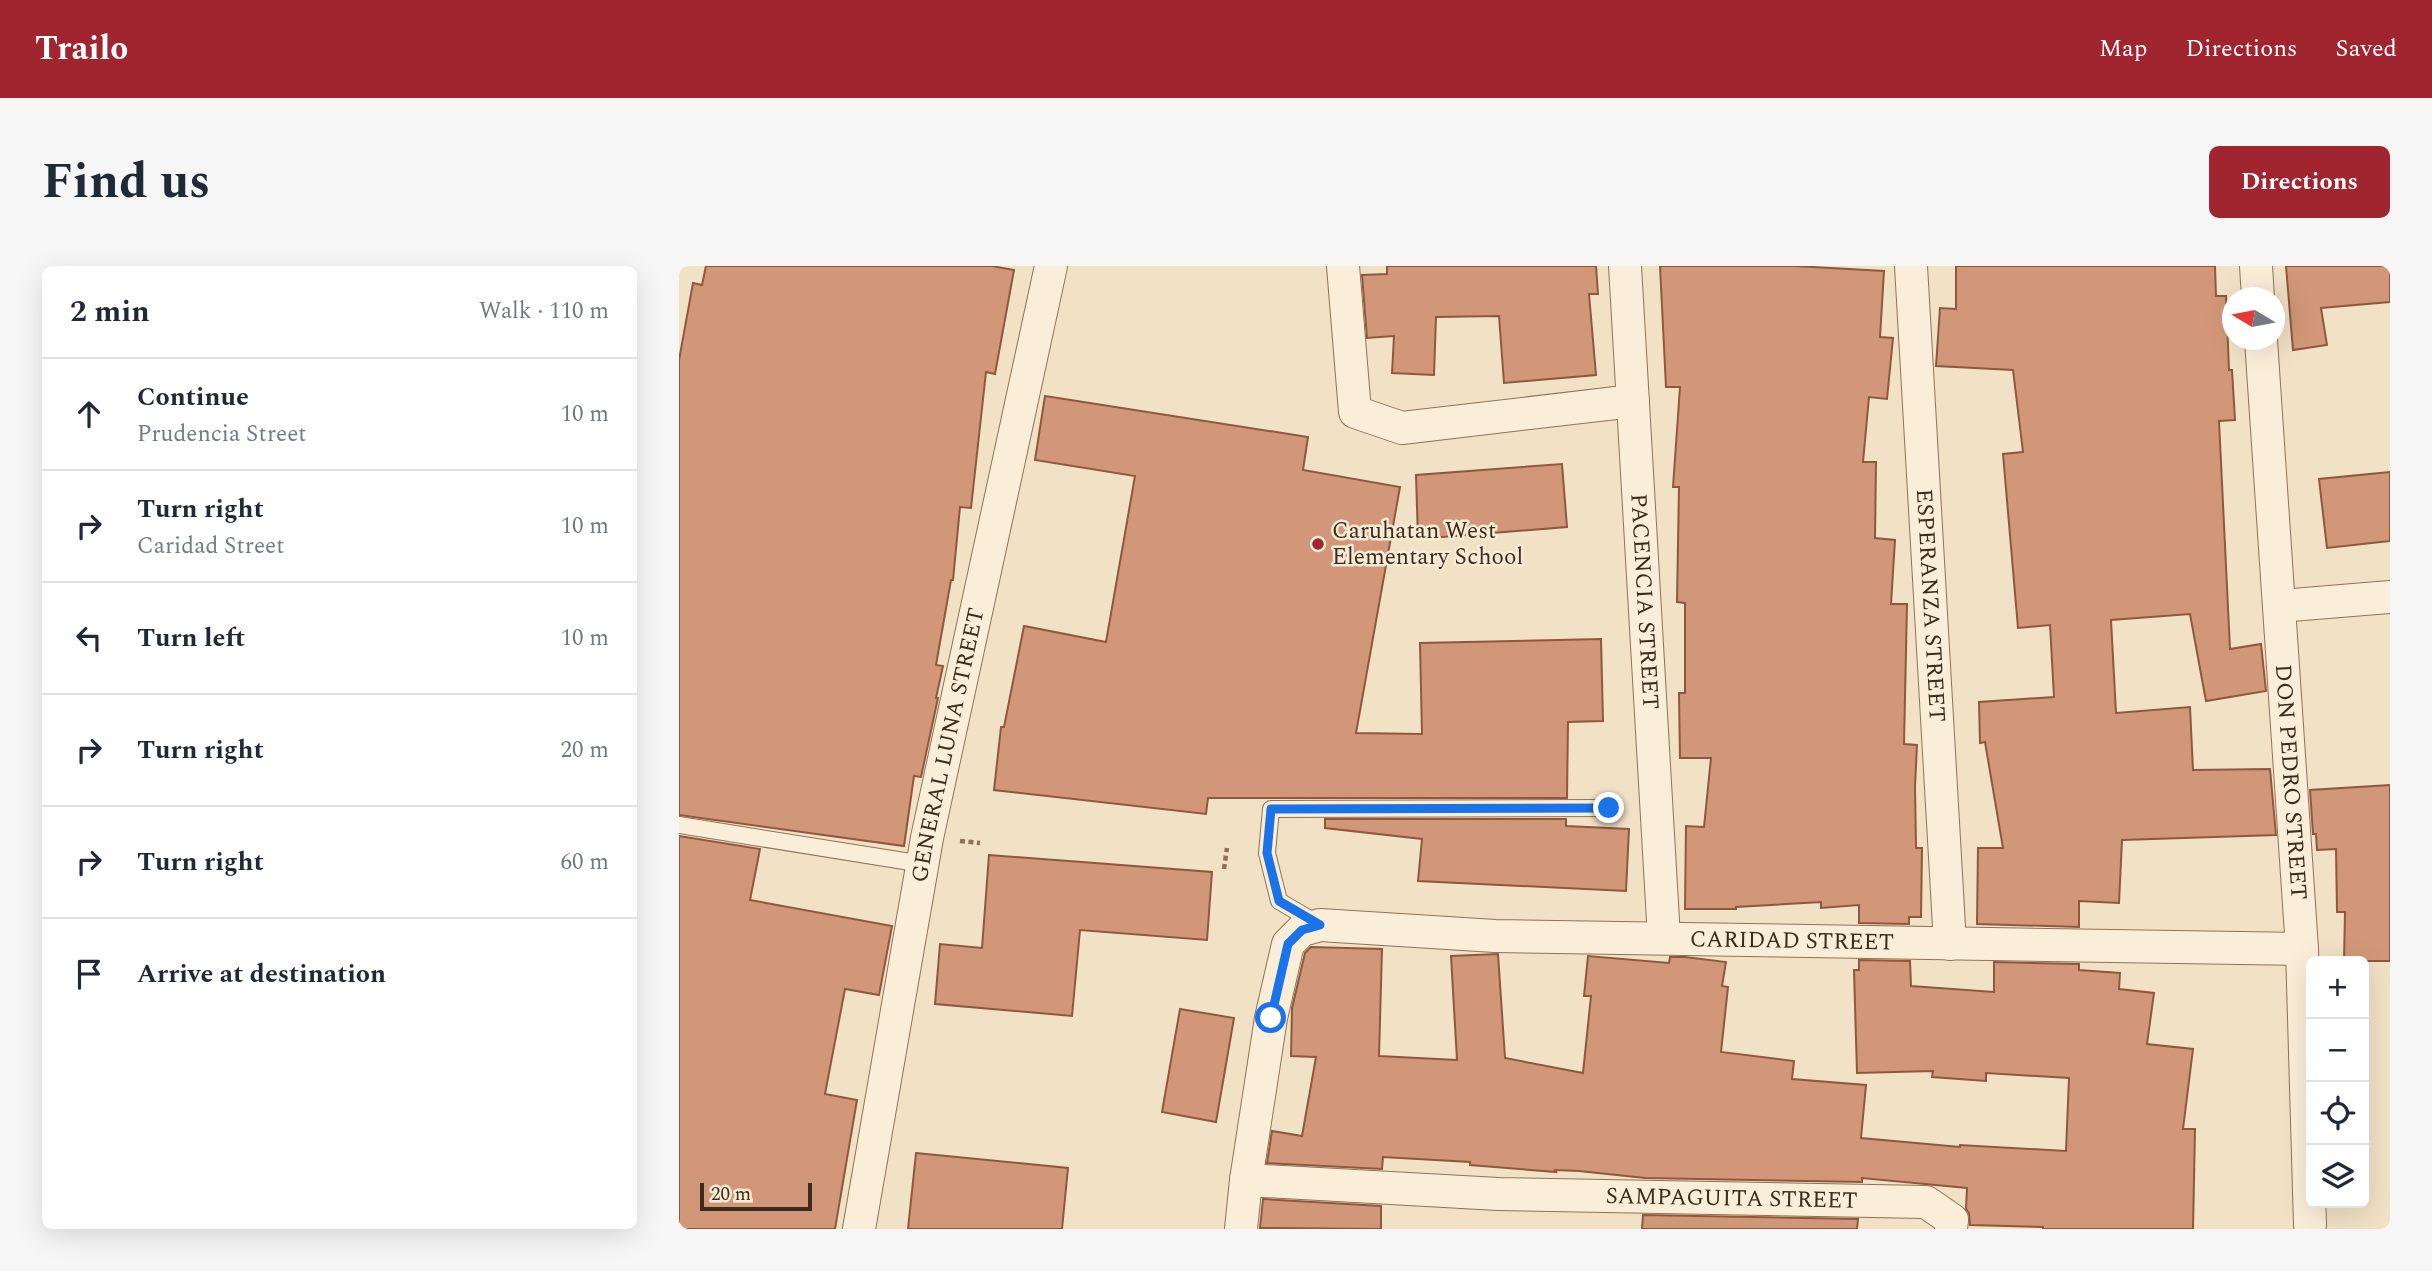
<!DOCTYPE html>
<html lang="en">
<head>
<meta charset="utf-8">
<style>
  body { margin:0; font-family:Spectral,serif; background:#f6f6f7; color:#1f2937 }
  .controls { position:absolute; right:21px; bottom:21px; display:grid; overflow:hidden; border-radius:10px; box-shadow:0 7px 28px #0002 }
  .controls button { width:63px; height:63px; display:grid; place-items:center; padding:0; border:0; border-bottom:2px solid #e0e1e3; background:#fff; color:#1f2937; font:35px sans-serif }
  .compass { position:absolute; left:1543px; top:21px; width:63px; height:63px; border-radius:50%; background:#fff; box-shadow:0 7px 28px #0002; rotate:280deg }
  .scale { position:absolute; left:21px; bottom:18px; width:112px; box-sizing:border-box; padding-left:7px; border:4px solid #3d2b1e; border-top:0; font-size:19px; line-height:24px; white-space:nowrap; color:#3d2b1e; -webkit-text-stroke:5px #f8ebd5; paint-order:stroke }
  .stop { position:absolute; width:21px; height:21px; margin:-16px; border:5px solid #1a73e8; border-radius:50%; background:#fff }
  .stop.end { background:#1a73e8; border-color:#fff; box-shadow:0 2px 7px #0008 }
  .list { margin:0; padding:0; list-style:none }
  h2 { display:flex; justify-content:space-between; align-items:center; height:91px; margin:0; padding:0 28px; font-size:30px }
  h2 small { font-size:23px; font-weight:400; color:#747a83 }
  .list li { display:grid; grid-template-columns:46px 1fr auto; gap:21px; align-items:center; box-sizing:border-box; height:112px; padding:0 28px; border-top:2px solid #e0e1e3 }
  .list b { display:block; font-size:26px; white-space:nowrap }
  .list p { margin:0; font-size:23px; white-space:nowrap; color:#747a83 }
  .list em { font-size:23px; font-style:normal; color:#747a83 }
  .icon { flex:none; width:38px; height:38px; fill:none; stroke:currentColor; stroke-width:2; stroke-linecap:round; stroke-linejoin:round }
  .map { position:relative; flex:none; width:1711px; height:963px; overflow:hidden; border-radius:10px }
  header { display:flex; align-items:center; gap:42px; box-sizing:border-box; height:98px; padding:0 35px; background:#a1252e; color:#fff }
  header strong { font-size:33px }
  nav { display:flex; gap:38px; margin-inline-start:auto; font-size:24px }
  .intro { display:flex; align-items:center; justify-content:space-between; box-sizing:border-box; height:168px; padding:0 42px }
  h1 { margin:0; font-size:49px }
  .button { padding:18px 32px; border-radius:10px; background:#a1252e; color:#fff; font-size:24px; font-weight:700 }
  main { display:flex; gap:42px; padding:0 42px }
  aside { flex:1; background:#fff; border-radius:10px; box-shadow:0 7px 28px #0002 }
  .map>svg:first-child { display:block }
  .building { fill:#d29778; stroke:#8f583d; stroke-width:2 }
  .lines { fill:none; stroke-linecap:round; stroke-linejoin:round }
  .lane-casing { stroke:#8e7259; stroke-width:18 }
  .street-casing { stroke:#8e7259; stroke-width:34 }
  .path { stroke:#8e7259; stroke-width:4.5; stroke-dasharray:5 3.5; stroke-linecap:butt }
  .lane { stroke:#fbeed9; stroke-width:16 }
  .street { stroke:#fbeed9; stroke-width:32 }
  .route { stroke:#1a73e8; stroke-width:9 }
  .poi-dot { fill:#a1252e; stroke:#f8ebd5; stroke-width:2.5 }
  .labels { text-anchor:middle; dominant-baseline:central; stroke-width:5; stroke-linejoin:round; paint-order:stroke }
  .poi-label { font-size:23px; fill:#3d2b1e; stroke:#f8ebd5; text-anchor:start }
  .street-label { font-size:23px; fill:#3d2b1e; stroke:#f8ebd5 }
</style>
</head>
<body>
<header>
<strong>Trailo</strong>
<nav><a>Map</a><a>Directions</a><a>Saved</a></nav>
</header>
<div class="intro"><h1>Find us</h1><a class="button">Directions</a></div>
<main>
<aside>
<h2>2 min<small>Walk · 110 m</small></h2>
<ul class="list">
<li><svg class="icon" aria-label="ahead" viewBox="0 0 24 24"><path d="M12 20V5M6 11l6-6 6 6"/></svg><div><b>Continue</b><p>Prudencia Street</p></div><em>10 m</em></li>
<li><svg class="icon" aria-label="right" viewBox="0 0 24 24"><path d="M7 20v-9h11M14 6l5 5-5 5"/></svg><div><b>Turn right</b><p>Caridad Street</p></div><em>10 m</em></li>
<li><svg class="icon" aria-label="left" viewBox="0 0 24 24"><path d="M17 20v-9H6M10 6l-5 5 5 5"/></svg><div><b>Turn left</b></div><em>10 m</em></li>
<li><svg class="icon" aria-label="right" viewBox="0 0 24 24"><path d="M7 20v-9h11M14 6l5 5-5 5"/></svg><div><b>Turn right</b></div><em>20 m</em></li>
<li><svg class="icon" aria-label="right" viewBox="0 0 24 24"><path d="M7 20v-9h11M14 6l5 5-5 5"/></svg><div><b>Turn right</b></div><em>60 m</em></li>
<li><svg class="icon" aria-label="arrive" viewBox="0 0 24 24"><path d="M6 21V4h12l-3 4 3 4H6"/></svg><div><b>Arrive at destination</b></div></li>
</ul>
</aside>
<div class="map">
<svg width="1711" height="963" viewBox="0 0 1711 963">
  <rect width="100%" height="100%" fill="#f1e1c5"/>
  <g class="building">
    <polygon points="27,0 313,0 335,4 316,108 307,106 292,242 281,241 274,314 272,314 257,399 264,400 257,432 259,432 242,511 235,510 225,580 0,549 0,94 14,17 23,19"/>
    <polygon points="708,0 917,0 919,28 910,28 917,109 825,117 820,50 757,51 755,109 713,107 715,70 688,72 683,9 708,8"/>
    <polygon points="981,0 1116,0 1205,5 1201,71 1214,72 1208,133 1190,131 1184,196 1197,196 1196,272 1216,274 1212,338 1228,338 1225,478 1238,479 1236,520 1237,582 1243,582 1242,651 1230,651 1230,658 1180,657 1180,639 1142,642 1142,636 1057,641 1057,643 1006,643 1007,560 1025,561 1032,492 1001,492 1000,427 1006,427 1006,337 998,336 1000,221 994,221 1001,121 987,121"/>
    <polygon points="1277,0 1536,0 1537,30 1547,30 1550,104 1553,104 1556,154 1540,155 1551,383 1582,378 1587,425 1527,435 1511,348 1432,354 1437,447 1511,441 1514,504 1591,503 1597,569 1443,574 1440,637 1400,635 1400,661 1298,658 1299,582 1324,582 1306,476 1301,477 1300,436 1375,431 1371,359 1339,362 1324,188 1344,186 1334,104 1257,100 1261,42 1277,43"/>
    <polygon points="1607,0 1711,0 1711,36 1642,42 1648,79 1614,84"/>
    <polygon points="366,130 629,171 624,204 721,221 677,467 743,468 741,377 922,373 924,455 889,456 888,532 529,532 527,548 315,524 322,461 325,461 345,360 427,376 456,210 356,194"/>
    <polygon points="883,198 888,261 739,273 737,209"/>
    <polygon points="1711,206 1711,275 1648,282 1640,213"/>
    <polygon points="1711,519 1711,695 1665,695 1666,646 1658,646 1657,583 1638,584 1637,568 1634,568 1631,524"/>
    <polygon points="646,553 887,553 887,560 950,563 947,625 739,615 743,573 646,562"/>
    <polygon points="0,570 81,583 71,634 213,660 200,729 166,723 146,828 178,834 156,963 0,963"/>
    <polygon points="310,589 533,606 528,674 401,664 393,750 256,738 261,678 303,682"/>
    <polygon points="632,681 703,683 700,790 778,794 772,690 819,688 826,792 904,807 912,730 905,730 909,690 990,697 991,691 1006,691 1047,696 1043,720 1049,721 1042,786 1115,795 1113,813 1187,819 1182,872 1281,881 1281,879 1387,885 1390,812 1307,807 1307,815 1253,811 1254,805 1178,807 1175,704 1180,704 1180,694 1231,695 1232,720 1315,726 1315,696 1400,698 1400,704 1441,707 1440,723 1475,727 1468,778 1514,783 1504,863 1516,863 1514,963 1364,963 1364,961 1291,959 1290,947 1287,943 1288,922 1183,912 1183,916 966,912 900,905 876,904 877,906 791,899 791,896 704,891 703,903 588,897 593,865 623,870 637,791 612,790 613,742 626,687"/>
    <polygon points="501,743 555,752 537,856 483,846"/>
    <polygon points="237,887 389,902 383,963 229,963"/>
    <polygon points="584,933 702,940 702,963 581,962"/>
    <polygon points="964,949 1179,953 1178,963 963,963"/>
  </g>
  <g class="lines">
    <g class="lane-casing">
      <g id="lane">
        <polyline points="0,559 244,598"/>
        <polyline points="639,658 600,635 588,587 592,543 930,542"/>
      </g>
    </g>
    <g class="street-casing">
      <g id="street">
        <polyline points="664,0 676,146 723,162 954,135"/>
        <path id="s1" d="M946,0L985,672"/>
        <path id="s2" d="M1232,0L1271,678"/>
        <polyline points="1577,0 1579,32"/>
        <path id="s3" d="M1582,74L1623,683L1631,959"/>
        <polyline points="1600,340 1711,331"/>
        <path id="s4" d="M567,914L819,928L1247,936L1273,954L1272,963"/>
        <path id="s5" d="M180,963L248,572L372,0"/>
        <path id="s6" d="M562,963L567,914L592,752L609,678L623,664L641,659L816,670L1623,683"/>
      </g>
    </g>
    <g class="path">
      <polyline points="281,575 301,577"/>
      <polyline points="545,603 548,582"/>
    </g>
    <use href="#lane" class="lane"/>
    <use href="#street" class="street"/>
  </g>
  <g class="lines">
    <polyline class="route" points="592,752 609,678 623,664 641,659 600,635 588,587 592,543 930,542"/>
  </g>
  <circle class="poi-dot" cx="639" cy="278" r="7"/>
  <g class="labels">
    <g class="poi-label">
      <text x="653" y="265">Caruhatan West<tspan x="653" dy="26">Elementary School</tspan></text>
    </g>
    <g class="street-label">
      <text stroke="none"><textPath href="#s1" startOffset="336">PACENCIA STREET</textPath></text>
      <text stroke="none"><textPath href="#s2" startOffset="340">ESPERANZA STREET</textPath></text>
      <text stroke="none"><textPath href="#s5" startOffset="492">GENERAL LUNA STREET</textPath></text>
      <text stroke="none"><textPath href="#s3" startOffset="443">DON PEDRO STREET</textPath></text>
      <text stroke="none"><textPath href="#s6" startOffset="800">CARIDAD STREET</textPath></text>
      <text stroke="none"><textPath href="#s4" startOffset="486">SAMPAGUITA STREET</textPath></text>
    </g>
  </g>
</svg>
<div class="controls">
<button>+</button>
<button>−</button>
<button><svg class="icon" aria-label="locate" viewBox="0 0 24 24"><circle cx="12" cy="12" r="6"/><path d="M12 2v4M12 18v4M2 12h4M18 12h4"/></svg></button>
<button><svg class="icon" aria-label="layers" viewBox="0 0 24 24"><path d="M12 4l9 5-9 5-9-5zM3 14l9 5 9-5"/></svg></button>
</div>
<svg class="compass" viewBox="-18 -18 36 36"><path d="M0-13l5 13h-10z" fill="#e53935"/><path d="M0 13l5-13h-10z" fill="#747a83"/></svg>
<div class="scale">20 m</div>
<div class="stop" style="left:592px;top:752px"></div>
<div class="stop end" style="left:930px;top:542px"></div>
</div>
</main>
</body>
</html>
